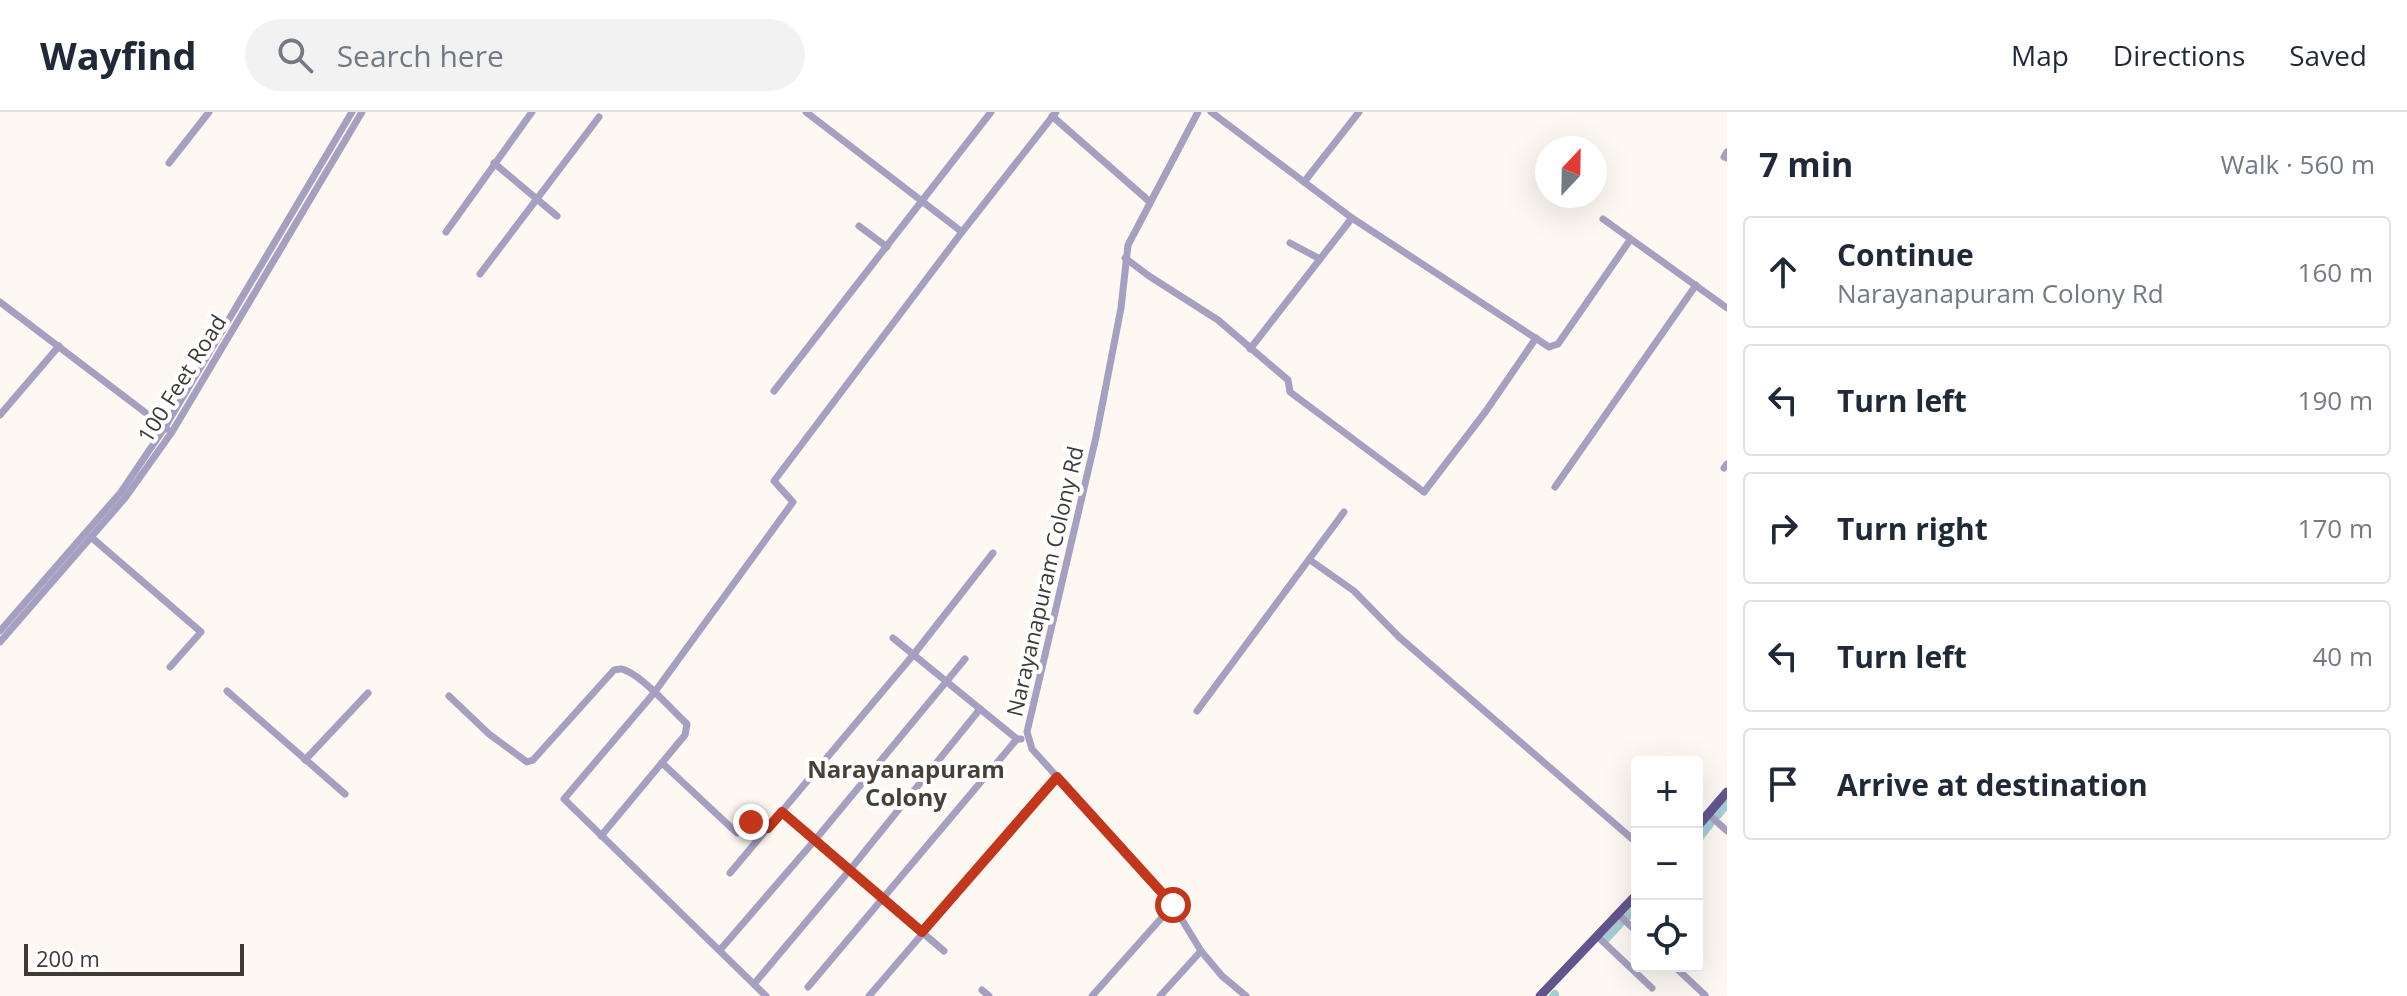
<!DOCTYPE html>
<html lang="en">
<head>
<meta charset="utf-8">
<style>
  body { margin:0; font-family:"Open Sans",sans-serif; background:#f2f2f3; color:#1f2937 }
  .controls { position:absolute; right:24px; bottom:24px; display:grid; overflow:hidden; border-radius:8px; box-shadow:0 8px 32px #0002 }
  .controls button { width:72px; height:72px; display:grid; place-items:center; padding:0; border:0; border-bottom:2px solid #e0e1e3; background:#fff; color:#1f2937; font:40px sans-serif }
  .compass { position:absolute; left:1535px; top:24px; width:72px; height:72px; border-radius:50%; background:#fff; box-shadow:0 8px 32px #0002; rotate:22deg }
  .scale { position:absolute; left:24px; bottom:20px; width:220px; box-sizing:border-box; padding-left:8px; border:4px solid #3e3a36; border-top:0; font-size:22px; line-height:28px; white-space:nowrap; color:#3e3a36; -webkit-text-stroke:6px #fff; paint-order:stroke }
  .stop { position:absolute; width:24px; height:24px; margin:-18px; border:6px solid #c2371b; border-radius:50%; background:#fff }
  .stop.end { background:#c2371b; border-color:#fff; box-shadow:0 2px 8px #0008 }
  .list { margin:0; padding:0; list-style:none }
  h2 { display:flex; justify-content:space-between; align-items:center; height:104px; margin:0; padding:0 32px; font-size:34px }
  h2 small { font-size:26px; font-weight:400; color:#747a83 }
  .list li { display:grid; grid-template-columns:52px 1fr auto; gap:24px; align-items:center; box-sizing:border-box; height:112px; margin:0 16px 16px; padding:0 16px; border:2px solid #e0e1e3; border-radius:8px }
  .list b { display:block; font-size:30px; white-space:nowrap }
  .list p { margin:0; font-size:26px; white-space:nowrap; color:#747a83 }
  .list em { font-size:26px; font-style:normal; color:#747a83 }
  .icon { flex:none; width:44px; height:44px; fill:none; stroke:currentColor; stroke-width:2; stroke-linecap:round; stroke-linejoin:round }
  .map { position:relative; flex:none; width:1727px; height:884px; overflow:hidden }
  header { display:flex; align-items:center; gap:48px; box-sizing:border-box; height:112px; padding:0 40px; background:#fff; border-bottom:2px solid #e0e1e3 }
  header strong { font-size:38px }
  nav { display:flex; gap:44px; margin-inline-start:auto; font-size:28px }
  .search { width:560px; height:72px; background:#f2f2f3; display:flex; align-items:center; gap:20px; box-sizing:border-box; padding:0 28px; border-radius:44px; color:#747a83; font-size:30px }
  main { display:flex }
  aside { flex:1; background:#fff }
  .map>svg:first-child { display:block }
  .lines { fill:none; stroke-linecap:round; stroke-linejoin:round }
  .canal { stroke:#a3ced4; stroke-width:8 }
  .minor { stroke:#a5a0c1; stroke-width:7 }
  .major { stroke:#62558e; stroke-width:9 }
  .route { stroke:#c2371b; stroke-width:10 }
  .labels { text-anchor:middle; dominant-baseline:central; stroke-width:8; stroke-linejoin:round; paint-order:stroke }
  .street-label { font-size:22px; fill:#3e3a36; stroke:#fff }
  .neighbourhood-label { font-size:24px; font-weight:bold; fill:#484138; stroke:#fff }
</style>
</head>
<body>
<header>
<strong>Wayfind</strong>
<div class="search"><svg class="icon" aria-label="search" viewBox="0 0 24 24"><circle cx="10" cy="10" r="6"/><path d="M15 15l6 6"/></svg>Search here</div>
<nav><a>Map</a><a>Directions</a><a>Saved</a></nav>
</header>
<main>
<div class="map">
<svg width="1727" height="884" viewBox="0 0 1727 884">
  <rect width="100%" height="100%" fill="#fef8f2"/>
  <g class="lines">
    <g class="canal">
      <polyline points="1718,703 1727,692"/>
      <polyline points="1697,729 1710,712"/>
      <polyline points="1628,804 1637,794"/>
      <polyline points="1607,826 1620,812"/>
      <polyline points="1553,884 1555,882"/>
    </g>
    <g class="minor">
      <polyline points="1198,0 1128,133 1121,196 1096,325 1027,620 1032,637 1173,793 1201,839 1222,864 1246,884"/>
      <polyline points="1211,0 1352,106 1549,235 1558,232 1630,128"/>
      <polyline points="1052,4 1150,90"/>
      <polyline points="1727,40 1724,45 1727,46"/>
      <polyline points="169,51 209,0"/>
      <polyline points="494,51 557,104"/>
      <polyline points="1304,70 1359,0"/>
      <polyline points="1603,107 1727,196"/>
      <polyline points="859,114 887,135"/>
      <polyline points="446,120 532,0"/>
      <polyline points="962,120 1056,0"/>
      <polyline points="1290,131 1320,147"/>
      <polyline points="1125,146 1149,164 1218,208 1288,268 1290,280 1424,380 1486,299 1536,226"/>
      <polyline points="480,162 599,5"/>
      <polyline points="0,190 167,317"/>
      <polyline points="1250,237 1352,106"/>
      <polyline points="774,279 991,0"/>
      <polyline points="0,303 59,234"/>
      <polyline points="1724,356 1727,352"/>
      <polyline points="1555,375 1696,173"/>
      <polyline points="91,425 201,520 170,555"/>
      <polyline points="1310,448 1354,479 1399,525 1637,731"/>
      <polyline points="0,519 121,380 165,315 352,0"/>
      <polyline points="893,526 1017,627 1021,627"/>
      <polyline points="0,530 125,386 172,320 362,0"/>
      <polyline points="227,579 345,682"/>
      <path d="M449,584L489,622L527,650L533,648L614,558C620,557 621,556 627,559C645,567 672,598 687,612L685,623L601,724"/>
      <polyline points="1197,599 1344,400"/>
      <polyline points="305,648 368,581"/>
      <polyline points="662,651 737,721 743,720 754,710 768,716"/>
      <polyline points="782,700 944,839"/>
      <polyline points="1708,702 1727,719"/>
      <polyline points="730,761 914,542 993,441"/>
      <polyline points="1619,803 1637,820"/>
      <polyline points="1598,825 1652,876"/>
      <polyline points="720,838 815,728 965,547"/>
      <polyline points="1674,854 1705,883"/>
      <polyline points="754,872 849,759 980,597"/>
      <polyline points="808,875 1017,627"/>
      <polyline points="982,878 989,884"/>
      <polyline points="766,884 564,687 654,581 793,390 774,369 962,120 806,0"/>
      <polyline points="869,884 1057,665"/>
      <polyline points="1092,884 1173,793"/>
      <polyline points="1160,884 1201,839"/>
    </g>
    <g class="major">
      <polyline points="1697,715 1727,680"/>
      <polyline points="1540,884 1637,782"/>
    </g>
  </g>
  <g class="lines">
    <polyline class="route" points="751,710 758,710 768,716 782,700 922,820 1057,665 1173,793"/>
  </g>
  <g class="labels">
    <g class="street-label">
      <text transform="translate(181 266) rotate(-58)">100 Feet Road</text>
      <text transform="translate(1044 469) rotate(-77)">Narayanapuram Colony Rd</text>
    </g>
    <g class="neighbourhood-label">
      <text x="906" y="656">Narayanapuram<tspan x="906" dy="28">Colony</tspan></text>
    </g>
  </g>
</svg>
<div class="controls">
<button>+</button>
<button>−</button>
<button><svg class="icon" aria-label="locate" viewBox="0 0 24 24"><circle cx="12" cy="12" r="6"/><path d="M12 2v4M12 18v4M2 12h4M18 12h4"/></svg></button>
</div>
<svg class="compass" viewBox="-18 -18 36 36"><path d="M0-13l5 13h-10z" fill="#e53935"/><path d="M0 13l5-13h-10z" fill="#747a83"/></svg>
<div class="scale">200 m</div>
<div class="stop" style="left:1173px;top:793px"></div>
<div class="stop end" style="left:751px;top:710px"></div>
</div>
<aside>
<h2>7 min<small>Walk · 560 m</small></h2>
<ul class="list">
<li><svg class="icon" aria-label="ahead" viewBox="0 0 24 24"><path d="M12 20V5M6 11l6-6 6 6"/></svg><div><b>Continue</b><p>Narayanapuram Colony Rd</p></div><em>160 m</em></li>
<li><svg class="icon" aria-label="left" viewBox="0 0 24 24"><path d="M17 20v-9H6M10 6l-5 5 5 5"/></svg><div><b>Turn left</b></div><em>190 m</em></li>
<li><svg class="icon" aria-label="right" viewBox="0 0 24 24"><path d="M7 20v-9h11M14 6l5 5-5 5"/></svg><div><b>Turn right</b></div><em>170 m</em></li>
<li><svg class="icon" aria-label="left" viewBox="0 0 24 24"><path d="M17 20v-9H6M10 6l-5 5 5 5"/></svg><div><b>Turn left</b></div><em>40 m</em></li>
<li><svg class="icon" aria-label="arrive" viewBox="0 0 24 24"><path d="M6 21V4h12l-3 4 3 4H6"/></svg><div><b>Arrive at destination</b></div></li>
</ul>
</aside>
</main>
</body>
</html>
